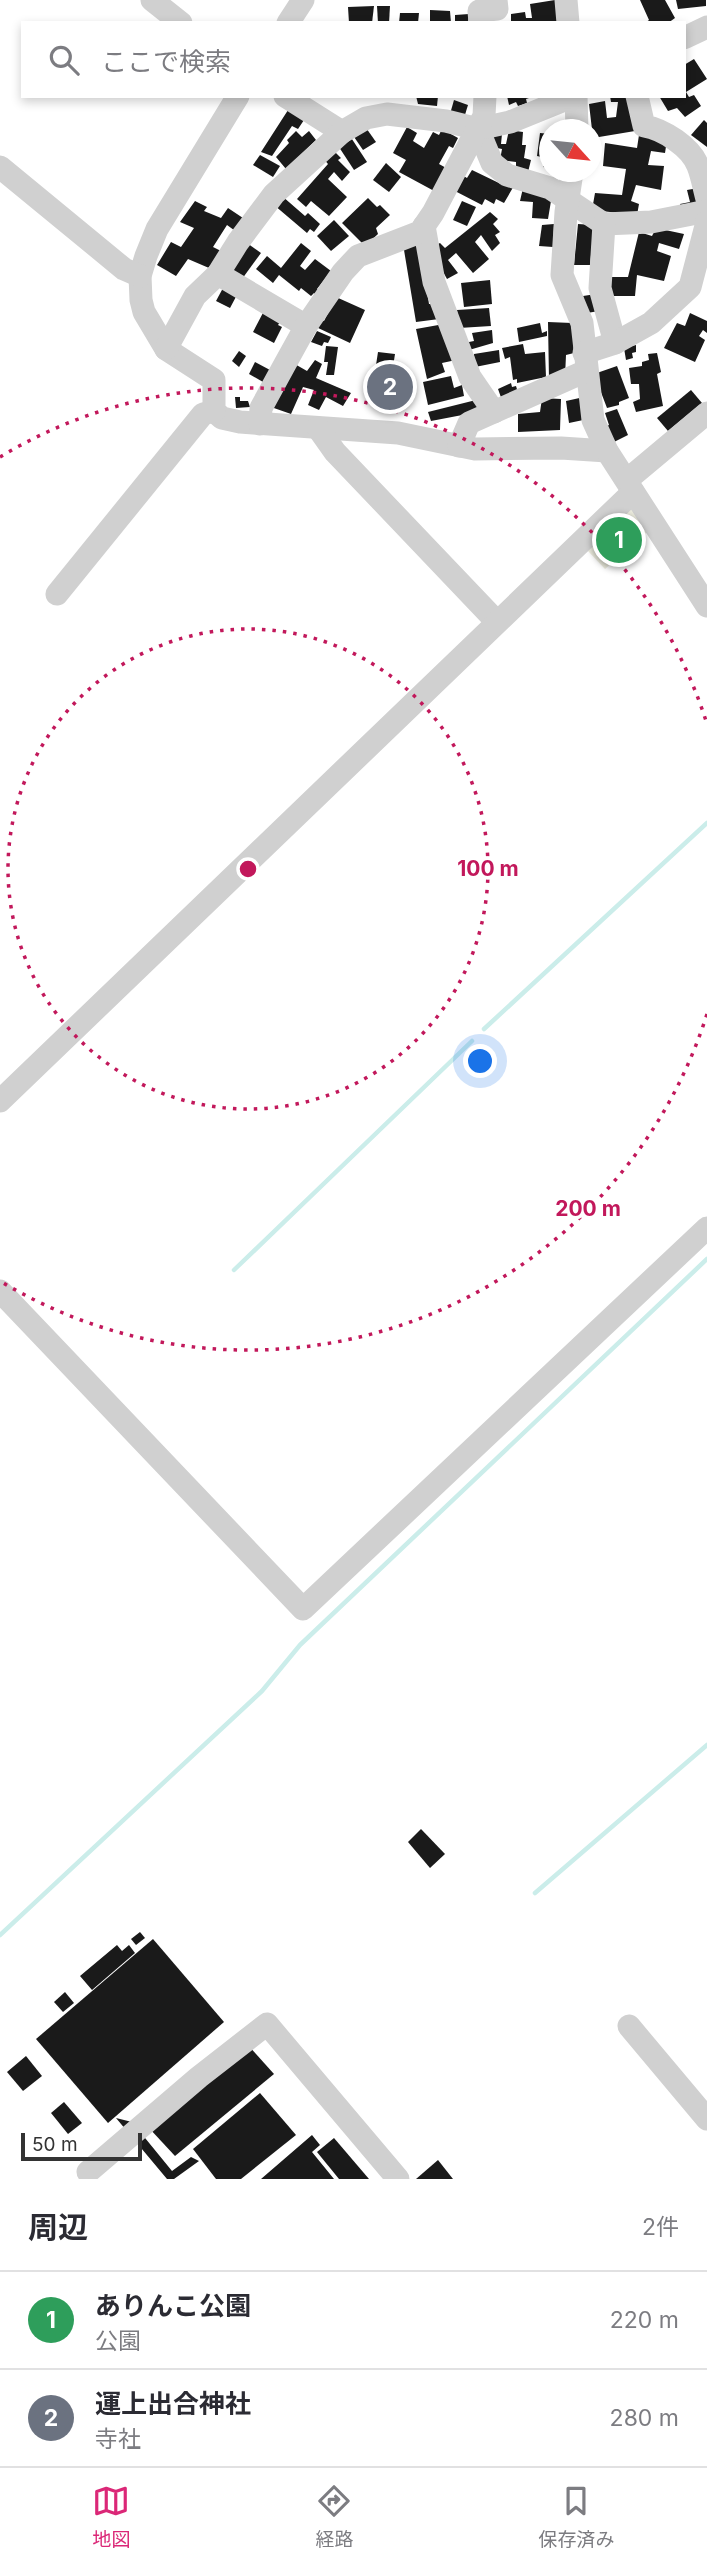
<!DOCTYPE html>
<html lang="ja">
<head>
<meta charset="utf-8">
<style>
  body { margin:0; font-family:Inter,"Noto Sans JP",sans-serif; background:#f7f7f7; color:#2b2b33 }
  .compass { position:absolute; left:539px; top:119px; width:63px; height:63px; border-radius:50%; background:#fff; box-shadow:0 4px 10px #0003; rotate:117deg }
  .scale { position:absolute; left:21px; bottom:18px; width:121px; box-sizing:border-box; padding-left:7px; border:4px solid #333; border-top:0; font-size:19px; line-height:24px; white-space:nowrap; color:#333; -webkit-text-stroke:5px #fff; paint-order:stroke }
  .you { position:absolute; left:481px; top:1062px; width:24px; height:24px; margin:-18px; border:5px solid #fff; border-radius:50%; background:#1a73e8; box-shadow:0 0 0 10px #1a73e833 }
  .badge { display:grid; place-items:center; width:46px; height:46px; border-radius:50%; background:#db2777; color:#fff; font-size:23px; font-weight:700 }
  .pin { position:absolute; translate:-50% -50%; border:4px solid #fff; box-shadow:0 2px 7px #0006 }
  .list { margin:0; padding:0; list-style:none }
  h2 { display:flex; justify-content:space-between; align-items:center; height:91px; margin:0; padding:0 28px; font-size:30px }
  h2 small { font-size:23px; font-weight:400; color:#7c7c81 }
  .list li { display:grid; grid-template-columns:46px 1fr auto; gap:21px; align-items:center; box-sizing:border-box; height:98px; padding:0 28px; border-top:2px solid #e1e1e2 }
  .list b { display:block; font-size:26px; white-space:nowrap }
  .list p { margin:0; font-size:23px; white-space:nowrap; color:#7c7c81 }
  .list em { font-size:23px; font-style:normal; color:#7c7c81 }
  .icon { flex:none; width:38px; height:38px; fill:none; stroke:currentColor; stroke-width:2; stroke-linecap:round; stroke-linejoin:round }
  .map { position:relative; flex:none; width:707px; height:2179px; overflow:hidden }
  .search { position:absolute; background:#fff; box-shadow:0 4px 10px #0003; left:21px; right:21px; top:21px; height:77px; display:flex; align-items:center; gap:18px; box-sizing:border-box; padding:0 24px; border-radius:0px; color:#7c7c81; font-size:26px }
  .sheet { height:287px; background:#fff }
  nav { display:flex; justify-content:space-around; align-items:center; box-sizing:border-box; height:98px; border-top:2px solid #e1e1e2; background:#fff; font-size:19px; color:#7c7c81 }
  nav a { display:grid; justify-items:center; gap:4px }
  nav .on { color:#db2777 }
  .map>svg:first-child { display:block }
  .green { fill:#ececde }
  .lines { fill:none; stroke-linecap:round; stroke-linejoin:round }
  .stream { stroke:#cbedea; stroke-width:4.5 }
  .building { fill:#1a1a1a }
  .minor { stroke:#d0d0d0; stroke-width:23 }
  .ring { fill:none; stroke:#c2185b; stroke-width:3.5; stroke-dasharray:3.5 7 }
  .centre { fill:#c2185b; stroke:#fff; stroke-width:3.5 }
  .ring-label { font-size:21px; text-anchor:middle; font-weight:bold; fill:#c2185b; stroke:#fff; stroke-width:7; stroke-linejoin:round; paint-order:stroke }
</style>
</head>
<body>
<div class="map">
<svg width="707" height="2179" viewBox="0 0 707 2179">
  <rect width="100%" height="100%" fill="#fff"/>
  <polygon class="green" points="631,507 650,529 605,569 588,551"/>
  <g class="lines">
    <g class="stream">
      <polyline points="484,1029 707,823"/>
      <polyline points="234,1270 472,1041"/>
      <polyline points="535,1893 707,1745"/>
      <polyline points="0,1935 262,1691 300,1645 707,1259"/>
    </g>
  </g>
  <g class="building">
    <polygon points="555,0 558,23 511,23 511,14 525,12 526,18 532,18 530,4"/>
    <polygon points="640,0 665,0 675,18 668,23 645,23 649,20"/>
    <polygon points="676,0 706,0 706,6 678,9"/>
    <polygon points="374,6 372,23 349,23 348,7"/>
    <polygon points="377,6 390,6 389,23 378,23"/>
    <polygon points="430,10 450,11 451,23 430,23"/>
    <polygon points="400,13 419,13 418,23 399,23"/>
    <polygon points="469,14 468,23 455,23 455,15"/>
    <polygon points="694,59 707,79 686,92 689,97 694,95 701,106 685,117 677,108 668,111 659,96 684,96 684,65"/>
    <polygon points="416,96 438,96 437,106 418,104"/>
    <polygon points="507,96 532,96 532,97 526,99 527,103 518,106 516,102 509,105"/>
    <polygon points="610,96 630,96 635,131 593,138 589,104 605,101 607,118 616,117 618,102 611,102"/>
    <polygon points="454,100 468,105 464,118 450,114"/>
    <polygon points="290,107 306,117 298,129 292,126 272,156 261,152"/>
    <polygon points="704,120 707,123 707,147 691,135"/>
    <polygon points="364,125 376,142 363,150 352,134"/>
    <polygon points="407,127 417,133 413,141 424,148 433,132 439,135 442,129 458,138 453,148 449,146 439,164 448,169 436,192 399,172 406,160 393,153"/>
    <polygon points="509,130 523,132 522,145 526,145 524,158 531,160 528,172 516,171 516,162 500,160 502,149 492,147 493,134 502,134 501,144 506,144"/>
    <polygon points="296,131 302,137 309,131 316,140 286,169 276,157 289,143 287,140"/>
    <polygon points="348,133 367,162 354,170 335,141"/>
    <polygon points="540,133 550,134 550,168 543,167 546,158 537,156"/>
    <polygon points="639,135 667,140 665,153 651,151 648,165 664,166 661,190 636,185 631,201 639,204 637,215 592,210 595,193 622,195 626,169 603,166 605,143 637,148"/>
    <polygon points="331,148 341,158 338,160 350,172 342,181 334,172 328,179 347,197 329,216 311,201 306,207 297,199 328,164 322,157"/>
    <polygon points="260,155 280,166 273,177 253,165"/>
    <polygon points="386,163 401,177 389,192 373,180"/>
    <polygon points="472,170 501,184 515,184 504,203 496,199 494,204 485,199 482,205 453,190 462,175 467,178"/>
    <polygon points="523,188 552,195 548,219 532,218 533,202 520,201"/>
    <polygon points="698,188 702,204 683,211 680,204 690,202 687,190"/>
    <polygon points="282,196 305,216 308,213 320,224 314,232 310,229 307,233 274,205"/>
    <polygon points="368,198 377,207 380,205 390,215 376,228 378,234 365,246 342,223"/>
    <polygon points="195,201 207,207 204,211 221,218 228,208 246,220 238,233 227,225 213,247 221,251 209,268 188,259 176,276 157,265 171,242 181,247 194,228 180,222"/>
    <polygon points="462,201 476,207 467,226 453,220"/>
    <polygon points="490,212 498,219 493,224 500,232 495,235 500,243 492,251 481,235 475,242 489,259 473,273 456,253 448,260 458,273 447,279 436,259 432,247 440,243 445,248"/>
    <polygon points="334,220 349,236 331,251 317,236"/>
    <polygon points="554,224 553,247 539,246 542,225"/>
    <polygon points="578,224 594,225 590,265 574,265"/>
    <polygon points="656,228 684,234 679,249 659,243 657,251 671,256 664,281 637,275 635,296 605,296 609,277 628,277 639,232 652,236"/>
    <polygon points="419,240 429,304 437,304 439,319 416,322 403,244"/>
    <polygon points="247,243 261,253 242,279 228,269"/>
    <polygon points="301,243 311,251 300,266 305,270 315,259 331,271 317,289 321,292 317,296 314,293 311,296 301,288 299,291 279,275 273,283 256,269 267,256 281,268"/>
    <polygon points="490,280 492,304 464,307 461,283"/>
    <polygon points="223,288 238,293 230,308 216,301"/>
    <polygon points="596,294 599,311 587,313 583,296"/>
    <polygon points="336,297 365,310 350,343 316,327 319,319 324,321"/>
    <polygon points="489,308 491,326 459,328 457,310"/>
    <polygon points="265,309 282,319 278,325 282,327 274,343 253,332"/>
    <polygon points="690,313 707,321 707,333 703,330 699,336 705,340 695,362 664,348 677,323 685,326"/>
    <polygon points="548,322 572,323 574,353 566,355 565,377 549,380"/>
    <polygon points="540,323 542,333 547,331 547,336 519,342 517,328"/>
    <polygon points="444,324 456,360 442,363 445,372 427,379 416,329"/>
    <polygon points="492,330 493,343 469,350 469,342 474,341 472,333"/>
    <polygon points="317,331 331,337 328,343 324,342 322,346 311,342"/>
    <polygon points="523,344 525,354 545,352 546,377 517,383 517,379 513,380 510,357 505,359 502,348"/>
    <polygon points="636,345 636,352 632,353 633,358 626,360 624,348"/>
    <polygon points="326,346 338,347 334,375 326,375 328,362 324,362"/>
    <polygon points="499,350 500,362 475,367 474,354"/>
    <polygon points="239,351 246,356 239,367 232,361"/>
    <polygon points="378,352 395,354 392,373 409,376 405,403 371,398"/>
    <polygon points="657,353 661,372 657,374 663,406 636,412 633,402 640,399 639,384 631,384 629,368 642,366 642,362 649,360 648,354"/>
    <polygon points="315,360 322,364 316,378 351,393 343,406 326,397 319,410 308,405 314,390 303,387 291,414 271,407 293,363 307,371"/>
    <polygon points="255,362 270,370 263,382 249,374"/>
    <polygon points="617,366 629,398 619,402 619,405 607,408 594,374"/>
    <polygon points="451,376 454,388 462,385 464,396 428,405 423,382"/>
    <polygon points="511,383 512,387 516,386 519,396 503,403 498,389"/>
    <polygon points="691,390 702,403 668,431 657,418"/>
    <polygon points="235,397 240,397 240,401 248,401 250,407 236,408"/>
    <polygon points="584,397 588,419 569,423 566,401"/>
    <polygon points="542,398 561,399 560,430 518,432 518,414 540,412"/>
    <polygon points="476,400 478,412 431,421 428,412"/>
    <polygon points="617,409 628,435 612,443 605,427 609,425 605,413"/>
    <polygon points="421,1829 445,1854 430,1868 408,1842"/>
    <polygon points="140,1932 145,1938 136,1945 131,1939"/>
    <polygon points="153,1939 224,2022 108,2123 36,2039"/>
    <polygon points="117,1945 122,1951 129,1945 135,1953 92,1990 80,1976"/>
    <polygon points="65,1992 74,2003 63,2012 54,2002"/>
    <polygon points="248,2045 274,2074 175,2156 149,2128"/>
    <polygon points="26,2056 42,2076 23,2091 7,2072"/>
    <polygon points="260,2093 296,2135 241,2179 216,2179 193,2149"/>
    <polygon points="64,2102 82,2123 68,2134 51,2113"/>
    <polygon points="116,2118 132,2122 172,2171 191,2157 199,2161 174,2179 167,2179"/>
    <polygon points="312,2135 320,2145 312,2152 334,2179 261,2179"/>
    <polygon points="334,2138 369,2179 339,2179 317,2152"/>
    <polygon points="438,2160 453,2179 416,2179"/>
  </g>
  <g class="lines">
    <g class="minor">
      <polyline points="152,0 181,23"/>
      <polyline points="566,0 568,23"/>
      <polyline points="288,23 303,0"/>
      <polyline points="480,23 479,11 497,9 496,0"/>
      <polyline points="684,38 707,27"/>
      <polyline points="238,96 157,229 146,256 140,276 141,300 144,312 166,349 214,380 214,411 222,418 240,422 398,433 475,449 561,448 607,451"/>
      <polyline points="285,96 342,132"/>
      <polyline points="576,96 577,130"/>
      <path d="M637,96L644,126C663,129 691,147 698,166C702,176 704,188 707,199"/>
      <polyline points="478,129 492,163 507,175 550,188 604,224 651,222 707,211"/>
      <polyline points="0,167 124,269 140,276"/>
      <polyline points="572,172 566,212 562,275 582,323 593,420 607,451 707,606"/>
      <polyline points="604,224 600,288 615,343"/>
      <polyline points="424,226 434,282 470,377 494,412"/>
      <polyline points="218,274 306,326"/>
      <polyline points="166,349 195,296 218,274 238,242 274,194 342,132 366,118 387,114 446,121 478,129 510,122 574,96"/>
      <polyline points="584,353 615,343 651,323 690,287 707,222"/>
      <polyline points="260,424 261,408 285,364 306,326 343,272 358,256 420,232 433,213 484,116 485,96"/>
      <polyline points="318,428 335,452 497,622"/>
      <polyline points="459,446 469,423 586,371"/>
      <polyline points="627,480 707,413"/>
      <polyline points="57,594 203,414 214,411"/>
      <polyline points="0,1101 633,492"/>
      <polyline points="0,1291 303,1609 707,1228"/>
      <polyline points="629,2026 707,2119"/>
      <polyline points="88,2172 199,2077 267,2024 398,2179"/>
    </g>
  </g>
  <g class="ring">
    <circle cx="248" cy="869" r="240"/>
    <path d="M707 1014A481 481 0 0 1 0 1281M0 457A481 481 0 0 1 707 724"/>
  </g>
  <circle cx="248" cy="869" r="10" class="centre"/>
  <g class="ring-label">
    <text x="488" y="876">100 m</text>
    <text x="588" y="1216">200 m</text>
  </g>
</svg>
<svg class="compass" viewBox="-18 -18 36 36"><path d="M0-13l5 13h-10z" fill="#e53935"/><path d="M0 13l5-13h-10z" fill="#7c7c81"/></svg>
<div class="scale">50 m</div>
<div class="you"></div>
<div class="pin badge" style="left:619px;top:540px;background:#2e9e5b">1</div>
<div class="pin badge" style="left:390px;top:387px;background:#6b7280">2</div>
<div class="search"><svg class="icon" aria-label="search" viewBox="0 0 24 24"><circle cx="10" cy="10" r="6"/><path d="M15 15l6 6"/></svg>ここで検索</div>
</div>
<section class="sheet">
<h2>周辺<small>2件</small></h2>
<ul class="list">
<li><span class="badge" style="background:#2e9e5b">1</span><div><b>ありんこ公園</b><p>公園</p></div><em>220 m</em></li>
<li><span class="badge" style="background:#6b7280">2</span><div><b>運上出合神社</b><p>寺社</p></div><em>280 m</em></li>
</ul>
</section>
<nav>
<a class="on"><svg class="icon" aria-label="map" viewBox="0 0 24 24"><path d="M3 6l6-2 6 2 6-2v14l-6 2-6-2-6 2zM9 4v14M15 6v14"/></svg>地図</a>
<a><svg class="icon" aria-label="directions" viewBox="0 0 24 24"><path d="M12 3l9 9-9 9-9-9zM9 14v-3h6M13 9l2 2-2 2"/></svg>経路</a>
<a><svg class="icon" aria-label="saved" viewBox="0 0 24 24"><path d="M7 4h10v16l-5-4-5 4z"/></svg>保存済み</a>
</nav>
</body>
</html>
